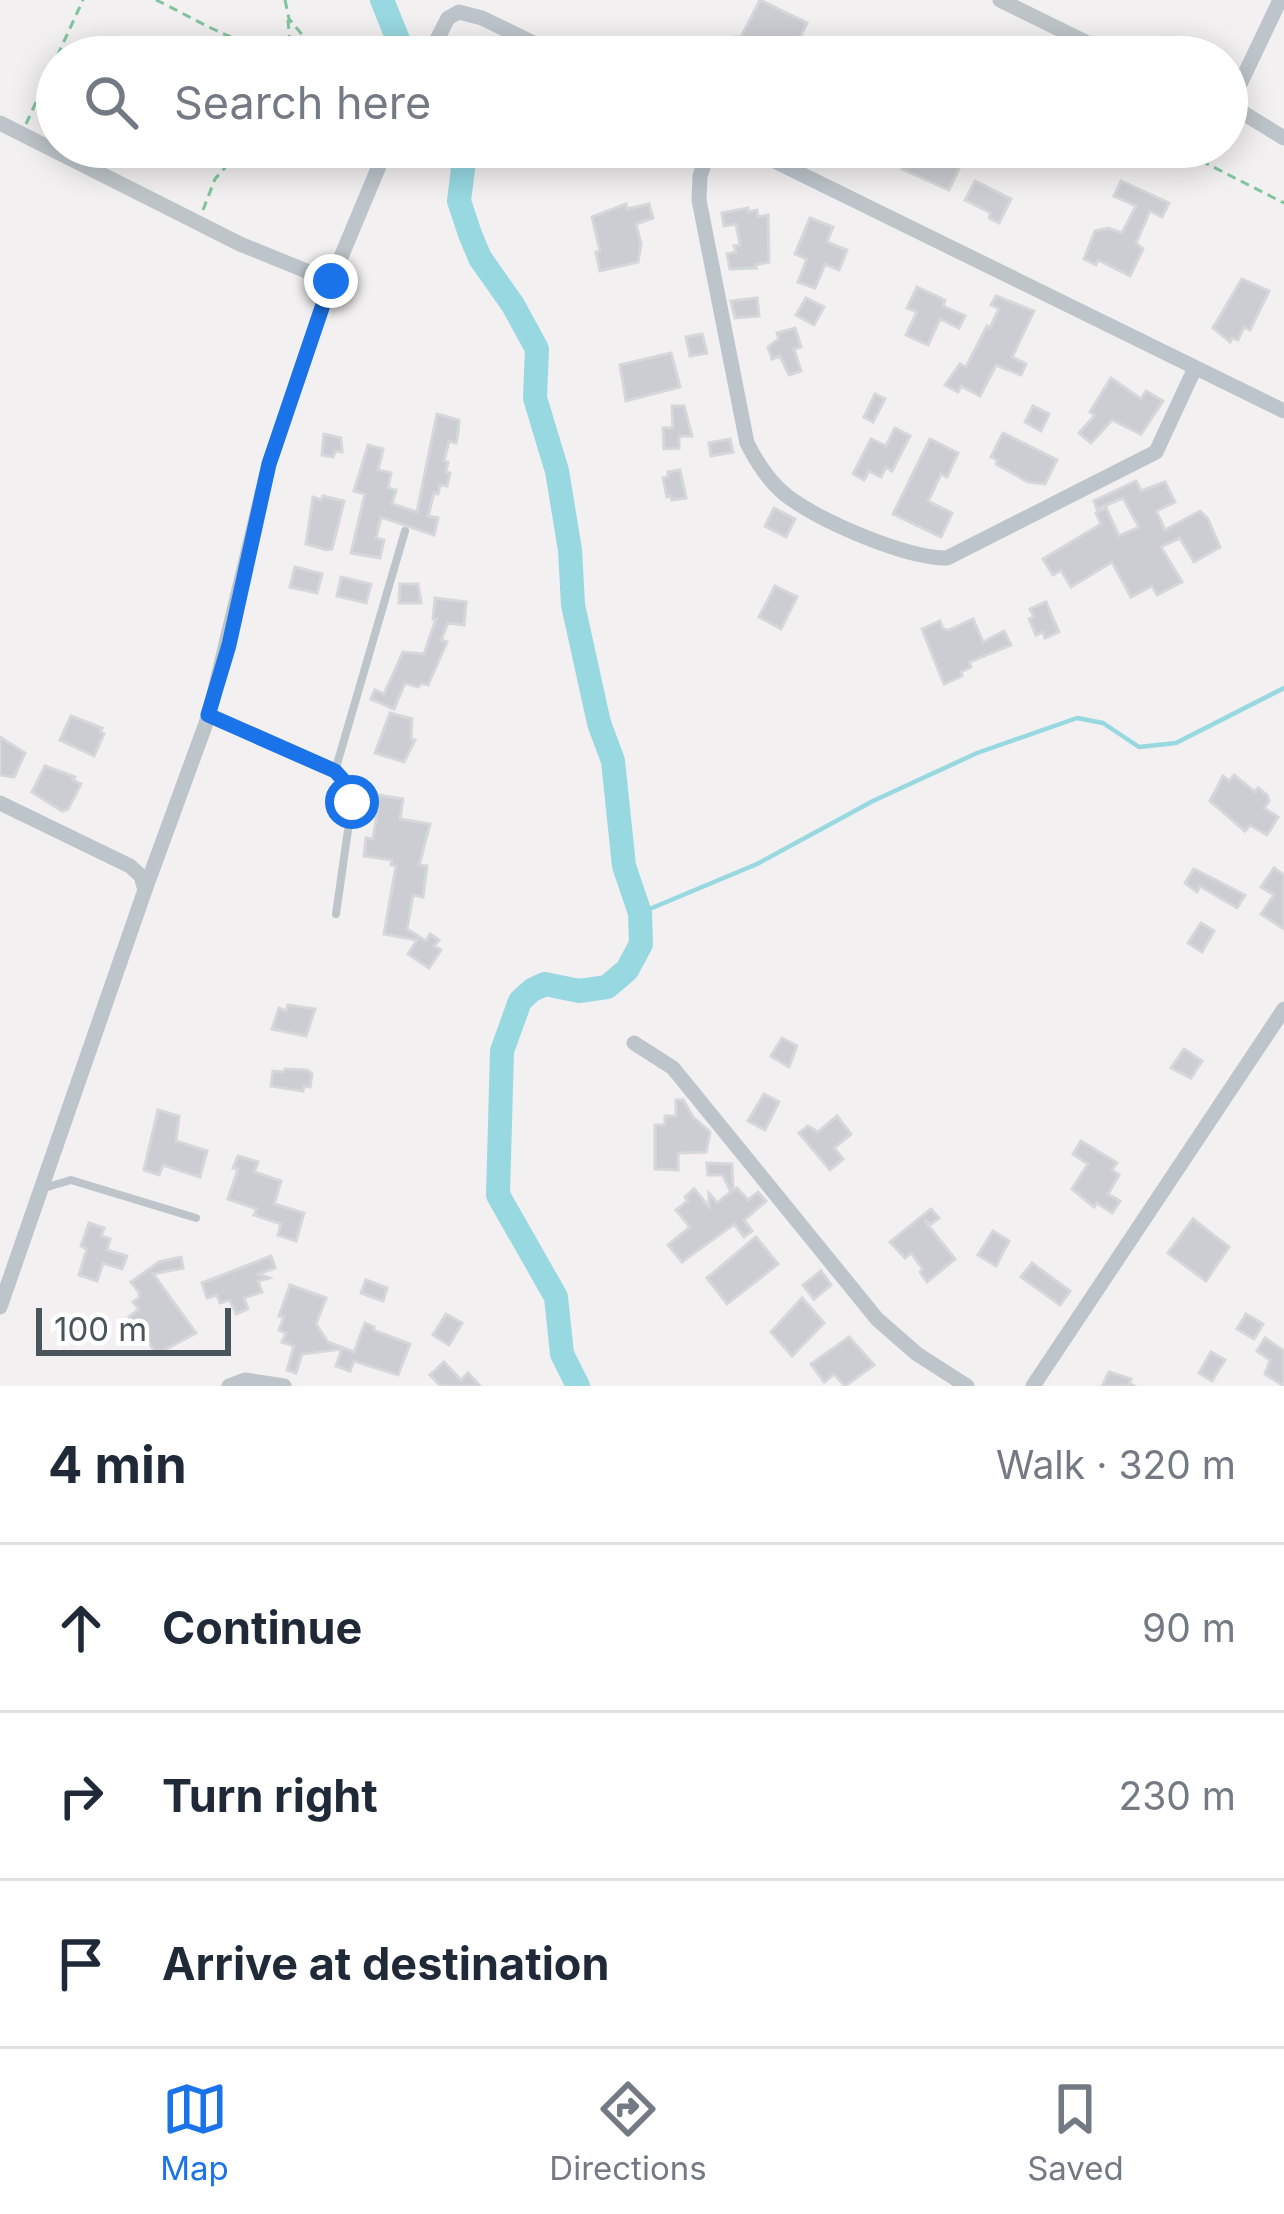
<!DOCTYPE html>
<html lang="en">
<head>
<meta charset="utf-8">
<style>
  body { margin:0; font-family:Inter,sans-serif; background:#f2f2f3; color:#1f2937 }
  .scale { position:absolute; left:36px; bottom:30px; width:195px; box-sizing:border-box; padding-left:12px; border:6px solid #4a545b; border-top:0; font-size:33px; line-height:42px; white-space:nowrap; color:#4a545b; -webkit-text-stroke:9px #fff; paint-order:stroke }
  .stop { position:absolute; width:36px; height:36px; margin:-27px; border:9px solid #1a73e8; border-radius:50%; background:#fff }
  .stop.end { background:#1a73e8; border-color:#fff; box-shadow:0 3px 12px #0008 }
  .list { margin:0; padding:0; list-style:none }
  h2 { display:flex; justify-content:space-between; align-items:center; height:156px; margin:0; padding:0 48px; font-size:51px }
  h2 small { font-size:39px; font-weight:400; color:#747a83 }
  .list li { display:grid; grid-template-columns:78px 1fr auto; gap:36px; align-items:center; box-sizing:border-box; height:168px; padding:0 48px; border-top:3px solid #e0e1e3 }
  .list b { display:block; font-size:45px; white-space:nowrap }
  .list em { font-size:39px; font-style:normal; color:#747a83 }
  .icon { flex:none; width:66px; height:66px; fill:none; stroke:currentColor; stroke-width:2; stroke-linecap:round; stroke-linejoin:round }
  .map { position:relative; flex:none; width:1284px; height:1386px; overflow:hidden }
  .search { position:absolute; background:#fff; box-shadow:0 6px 30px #0003; left:36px; right:36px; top:36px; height:132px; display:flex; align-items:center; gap:30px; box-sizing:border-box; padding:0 42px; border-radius:66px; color:#747a83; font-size:45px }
  .sheet { height:660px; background:#fff }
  nav { display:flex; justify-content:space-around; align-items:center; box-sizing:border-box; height:168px; border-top:3px solid #e0e1e3; background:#fff; font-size:33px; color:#747a83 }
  nav a { display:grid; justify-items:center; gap:6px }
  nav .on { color:#1a73e8 }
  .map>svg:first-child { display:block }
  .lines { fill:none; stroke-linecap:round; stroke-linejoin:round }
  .stream { stroke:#97d8e1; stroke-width:4.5 }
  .river { stroke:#97d8e1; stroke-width:24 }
  .building { fill:#cbcdd2; stroke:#d5d7da; stroke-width:3 }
  .path { stroke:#81c49d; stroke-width:3; stroke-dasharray:9 6; stroke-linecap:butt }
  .lane { stroke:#bdc5cb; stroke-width:8 }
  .street { stroke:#bdc5cb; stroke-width:15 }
  .route { stroke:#1a73e8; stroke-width:15 }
</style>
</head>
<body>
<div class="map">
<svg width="1284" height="1386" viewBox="0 0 1284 1386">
  <rect width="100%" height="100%" fill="#f2f0f0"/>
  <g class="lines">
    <g class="stream">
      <polyline points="376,0 388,8"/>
      <polyline points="640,913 757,864 873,801 977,753 1077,718 1103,723 1139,747 1176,743 1284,688"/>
    </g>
    <g class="river">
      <polyline points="382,0 405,57"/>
      <polyline points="457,147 463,169 459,201 470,234 480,258 513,305 537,349 535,398 557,471 570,550 573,605 599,723 613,761 624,866 640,913 641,944 627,970 607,987 579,991 545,984 532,990 520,1001 502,1051 498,1195 556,1297 562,1354 578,1386"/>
    </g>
  </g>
  <g class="building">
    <polygon points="760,0 807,23 795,47 785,42 777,57 728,54 736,37 740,39"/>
    <polygon points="912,147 938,147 965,156 949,190 902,169"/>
    <polygon points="975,181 1011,199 999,223 989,218 991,213 965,200"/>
    <polygon points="1121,181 1169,203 1162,217 1150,211 1136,243 1143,249 1130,276 1098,260 1096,265 1084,259 1095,231 1108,228 1122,233 1136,206 1114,196"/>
    <polygon points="626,204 627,209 649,204 653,218 636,224 641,244 638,262 600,271 596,252 600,251 592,217"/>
    <polygon points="748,208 748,212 757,210 758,217 768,215 769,262 755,265 756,268 730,269 727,254 736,252 734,246 740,245 736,224 724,226 722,213"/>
    <polygon points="810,218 833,227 827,242 847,250 839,270 825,264 815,288 798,282 807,259 795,254"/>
    <polygon points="1242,279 1269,291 1250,330 1244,327 1238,340 1232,338 1230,342 1213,328"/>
    <polygon points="917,287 945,300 943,306 965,316 959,328 940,319 928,345 906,335 917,312 907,308"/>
    <polygon points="996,296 1034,311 1012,357 1026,364 1021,375 996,365 980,396 961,386 958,392 945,385 960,364 966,367 987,326 990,328 999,309 991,305"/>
    <polygon points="757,298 759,316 735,318 731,301"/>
    <polygon points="806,298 824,307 814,325 796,315"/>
    <polygon points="795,328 801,347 794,349 801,371 789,375 780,356 772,359 768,347 779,339 777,333"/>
    <polygon points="702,334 707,353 690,356 686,337"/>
    <polygon points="671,353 680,387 626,401 620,365"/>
    <polygon points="1111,378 1141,399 1146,391 1163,401 1141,434 1112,420 1091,443 1079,433 1095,415 1090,412"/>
    <polygon points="875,394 885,399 873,422 864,417"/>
    <polygon points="672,406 684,406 692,436 679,436 679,448 664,449 663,428 673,428"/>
    <polygon points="1033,406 1049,414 1041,431 1025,422"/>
    <polygon points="437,414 459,420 458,433 456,443 449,441 444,461 448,462 446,472 450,473 447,486 440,485 438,494 434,493 428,516 438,518 434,535 381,517 376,538 384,540 380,558 351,553 365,494 354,491 368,445 383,449 378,470 391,473 388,488 396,490 392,504 417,512"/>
    <polygon points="895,428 910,436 892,471 886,467 881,477 869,471 864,480 853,474 871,439 886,446"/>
    <polygon points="1003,433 1057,460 1045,484 1028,482 996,464 998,460 991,457"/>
    <polygon points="324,434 341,438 342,452 335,451 333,457 322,455"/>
    <polygon points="730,439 733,452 711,456 709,443"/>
    <polygon points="930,439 958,453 947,477 941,474 928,501 952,513 941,537 893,514"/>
    <polygon points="680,470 686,498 672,500 671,496 667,497 663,478 668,477 668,472"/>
    <polygon points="1136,481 1141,491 1165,482 1175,502 1156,511 1165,530 1200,511 1208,519 1220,547 1194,562 1180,538 1161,547 1182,582 1157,595 1152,586 1131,597 1112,562 1071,587 1061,570 1053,575 1043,559 1101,524 1096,513 1106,508 1119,536 1139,527 1123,498 1097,509 1094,501"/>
    <polygon points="323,496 344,501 332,549 327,550 306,544 313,497 321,500"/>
    <polygon points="774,508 795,519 786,537 765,526"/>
    <polygon points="295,567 322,574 317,593 290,587"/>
    <polygon points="341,577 371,584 366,603 337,596"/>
    <polygon points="400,584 418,584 421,603 399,603"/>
    <polygon points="775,586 797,597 781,629 759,617"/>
    <polygon points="435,598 466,602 464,625 448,623 441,640 447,642 428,685 422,683 418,687 405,683 394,709 371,699 375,690 384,694 403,652 424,654 436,619 433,619"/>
    <polygon points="1046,602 1059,632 1045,638 1043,632 1036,635 1029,619 1034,617 1030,609"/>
    <polygon points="973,619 983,642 1004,631 1011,645 969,662 971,667 961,672 962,676 944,684 922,629 940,621 943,629 949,630"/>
    <polygon points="390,713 412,719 411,739 415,740 404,762 375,753"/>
    <polygon points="71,716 102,728 100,732 104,734 94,756 60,740"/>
    <polygon points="0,737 25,753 14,777 0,775"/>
    <polygon points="45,766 75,777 73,780 81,784 68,809 62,811 32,792"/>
    <polygon points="1234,775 1255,792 1258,788 1267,795 1269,801 1264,808 1278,817 1267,835 1250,825 1245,831 1210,801 1223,776 1229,781"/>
    <polygon points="371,794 403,799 400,819 430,824 419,865 427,866 423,897 413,895 407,929 426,941 430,934 439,940 434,946 441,950 429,968 408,954 417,940 384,934 396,866 391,865 392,860 364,856 366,838 373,839 378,807 369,805"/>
    <polygon points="1274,868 1284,875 1284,929 1261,914 1274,895 1261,887"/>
    <polygon points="1194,869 1245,895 1237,908 1200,886 1197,892 1185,883"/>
    <polygon points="1201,923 1214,931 1202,952 1188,943"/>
    <polygon points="288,1005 315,1009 306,1036 272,1029 279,1008 286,1011"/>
    <polygon points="782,1038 797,1046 789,1067 771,1056"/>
    <polygon points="1184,1049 1202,1061 1191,1078 1171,1068"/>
    <polygon points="285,1069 307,1070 312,1074 310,1087 304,1086 303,1091 271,1086 273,1071 284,1072"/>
    <polygon points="764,1094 779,1102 765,1130 748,1121"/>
    <polygon points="676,1100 683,1100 693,1117 710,1132 706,1152 678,1153 678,1170 655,1169 655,1125 665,1125 665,1116 676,1116"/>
    <polygon points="158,1110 179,1116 176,1141 207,1151 200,1177 163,1165 159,1175 144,1170"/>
    <polygon points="837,1116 851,1134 834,1148 843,1159 830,1170 799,1133 808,1126 818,1132"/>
    <polygon points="1081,1141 1117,1163 1112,1170 1119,1175 1108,1194 1120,1201 1112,1213 1097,1203 1094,1207 1072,1189 1088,1164 1073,1154"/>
    <polygon points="238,1156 258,1162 254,1172 281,1181 274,1204 304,1213 296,1241 278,1235 281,1224 254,1215 257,1209 228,1199 238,1169 233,1168"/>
    <polygon points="707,1163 732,1164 733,1191 737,1188 748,1200 758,1192 766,1201 744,1220 752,1231 744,1237 734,1224 682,1262 668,1245 690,1227 676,1210 688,1201 685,1197 694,1189 709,1207 709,1193 717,1203 731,1192 723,1175 708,1175"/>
    <polygon points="931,1209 939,1218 931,1224 924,1220 955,1259 927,1282 920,1272 923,1269 911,1253 905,1258 890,1242"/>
    <polygon points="1193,1219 1229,1247 1206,1281 1168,1253"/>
    <polygon points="89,1223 104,1228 101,1236 110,1239 107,1250 127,1256 122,1269 103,1263 97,1281 79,1275 87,1249 81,1246"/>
    <polygon points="993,1231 1009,1241 996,1266 978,1255"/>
    <polygon points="756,1237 778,1264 727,1304 707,1278"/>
    <polygon points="271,1256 275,1268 258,1274 269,1278 258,1281 262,1292 244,1298 248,1309 236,1314 230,1300 220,1303 217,1295 207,1298 202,1283"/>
    <polygon points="181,1257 183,1268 153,1274 196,1333 157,1354 129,1317 139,1309 133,1302 139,1298 139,1292 131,1282 159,1262"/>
    <polygon points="1032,1263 1070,1291 1060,1305 1021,1277"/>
    <polygon points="821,1271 831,1285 814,1299 803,1285"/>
    <polygon points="366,1280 387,1288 383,1301 361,1293"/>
    <polygon points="290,1285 326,1298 316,1324 328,1342 354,1352 365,1323 374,1327 373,1330 410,1344 398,1375 354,1361 350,1371 336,1366 342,1349 302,1354 296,1373 287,1370 294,1346 282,1342 286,1333 279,1330 284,1317 279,1316"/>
    <polygon points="802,1298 824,1323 792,1356 771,1332"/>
    <polygon points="446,1314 462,1323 449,1345 433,1335"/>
    <polygon points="1246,1314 1263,1324 1254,1339 1237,1329"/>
    <polygon points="849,1337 874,1365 845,1386 834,1374 824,1382 811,1364"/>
    <polygon points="1265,1338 1284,1351 1284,1386 1265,1374 1270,1360 1257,1351"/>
    <polygon points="1211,1352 1225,1360 1212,1381 1199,1373"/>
    <polygon points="444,1362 461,1380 468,1373 480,1386 441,1386 430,1375"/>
    <polygon points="1109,1372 1131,1379 1129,1383 1134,1386 1102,1386"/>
  </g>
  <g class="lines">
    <g class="path">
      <path d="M156,0C189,15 255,58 290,47"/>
      <polyline points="285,0 289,19 321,57"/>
      <polyline points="288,20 291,57"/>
      <polyline points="26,124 83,0"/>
      <polyline points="1174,147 1284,203"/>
      <polyline points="203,210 215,179 243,147"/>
    </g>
    <g class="lane">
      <polyline points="336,914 352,802 346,783 335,771 405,531"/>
      <polyline points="44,1188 71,1180 196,1218"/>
    </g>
    <g class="street">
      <polyline points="1000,0 1116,57"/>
      <polyline points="428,57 448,18 459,12 482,18 562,57"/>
      <polyline points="1227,103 1284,138"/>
      <polyline points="1231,103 1280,0"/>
      <polyline points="0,123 240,244 331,281"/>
      <path d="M710,147L700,176L699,200L747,443C757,463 769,482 787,496C822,522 905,558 947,558L1156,452L1195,368"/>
      <polyline points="746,147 1284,411"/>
      <polyline points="209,715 335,771"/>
      <polyline points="0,803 130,866 141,876 145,890 0,1307"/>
      <polyline points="145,890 209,715 269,464 331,281 387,147"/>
      <polyline points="634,1043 673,1068 877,1319 917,1354 967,1386"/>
      <polyline points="229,1386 245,1380 284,1386"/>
      <polyline points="1033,1386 1284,1009"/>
    </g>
  </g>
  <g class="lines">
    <polyline class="route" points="331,281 269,464 229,645 208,715 335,771 346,783 352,802"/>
  </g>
</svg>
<div class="scale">100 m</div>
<div class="stop" style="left:352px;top:802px"></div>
<div class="stop end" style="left:331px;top:281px"></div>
<div class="search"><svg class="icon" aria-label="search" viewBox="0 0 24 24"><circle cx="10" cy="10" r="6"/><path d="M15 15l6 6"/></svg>Search here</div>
</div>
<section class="sheet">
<h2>4 min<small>Walk · 320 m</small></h2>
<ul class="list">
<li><svg class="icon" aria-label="ahead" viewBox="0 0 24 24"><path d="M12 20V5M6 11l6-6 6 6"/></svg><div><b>Continue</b></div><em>90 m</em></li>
<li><svg class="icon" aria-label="right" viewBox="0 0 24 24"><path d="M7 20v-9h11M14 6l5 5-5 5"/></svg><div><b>Turn right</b></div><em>230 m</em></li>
<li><svg class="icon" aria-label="arrive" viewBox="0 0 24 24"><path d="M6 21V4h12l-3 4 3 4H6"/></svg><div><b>Arrive at destination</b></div></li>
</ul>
</section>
<nav>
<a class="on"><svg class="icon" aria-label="map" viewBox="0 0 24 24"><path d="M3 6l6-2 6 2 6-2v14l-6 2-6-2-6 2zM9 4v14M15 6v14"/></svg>Map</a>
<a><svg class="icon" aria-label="directions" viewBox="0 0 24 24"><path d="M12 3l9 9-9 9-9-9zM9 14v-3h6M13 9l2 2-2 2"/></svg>Directions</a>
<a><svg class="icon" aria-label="saved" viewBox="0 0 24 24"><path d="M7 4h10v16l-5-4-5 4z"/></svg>Saved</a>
</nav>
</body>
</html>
